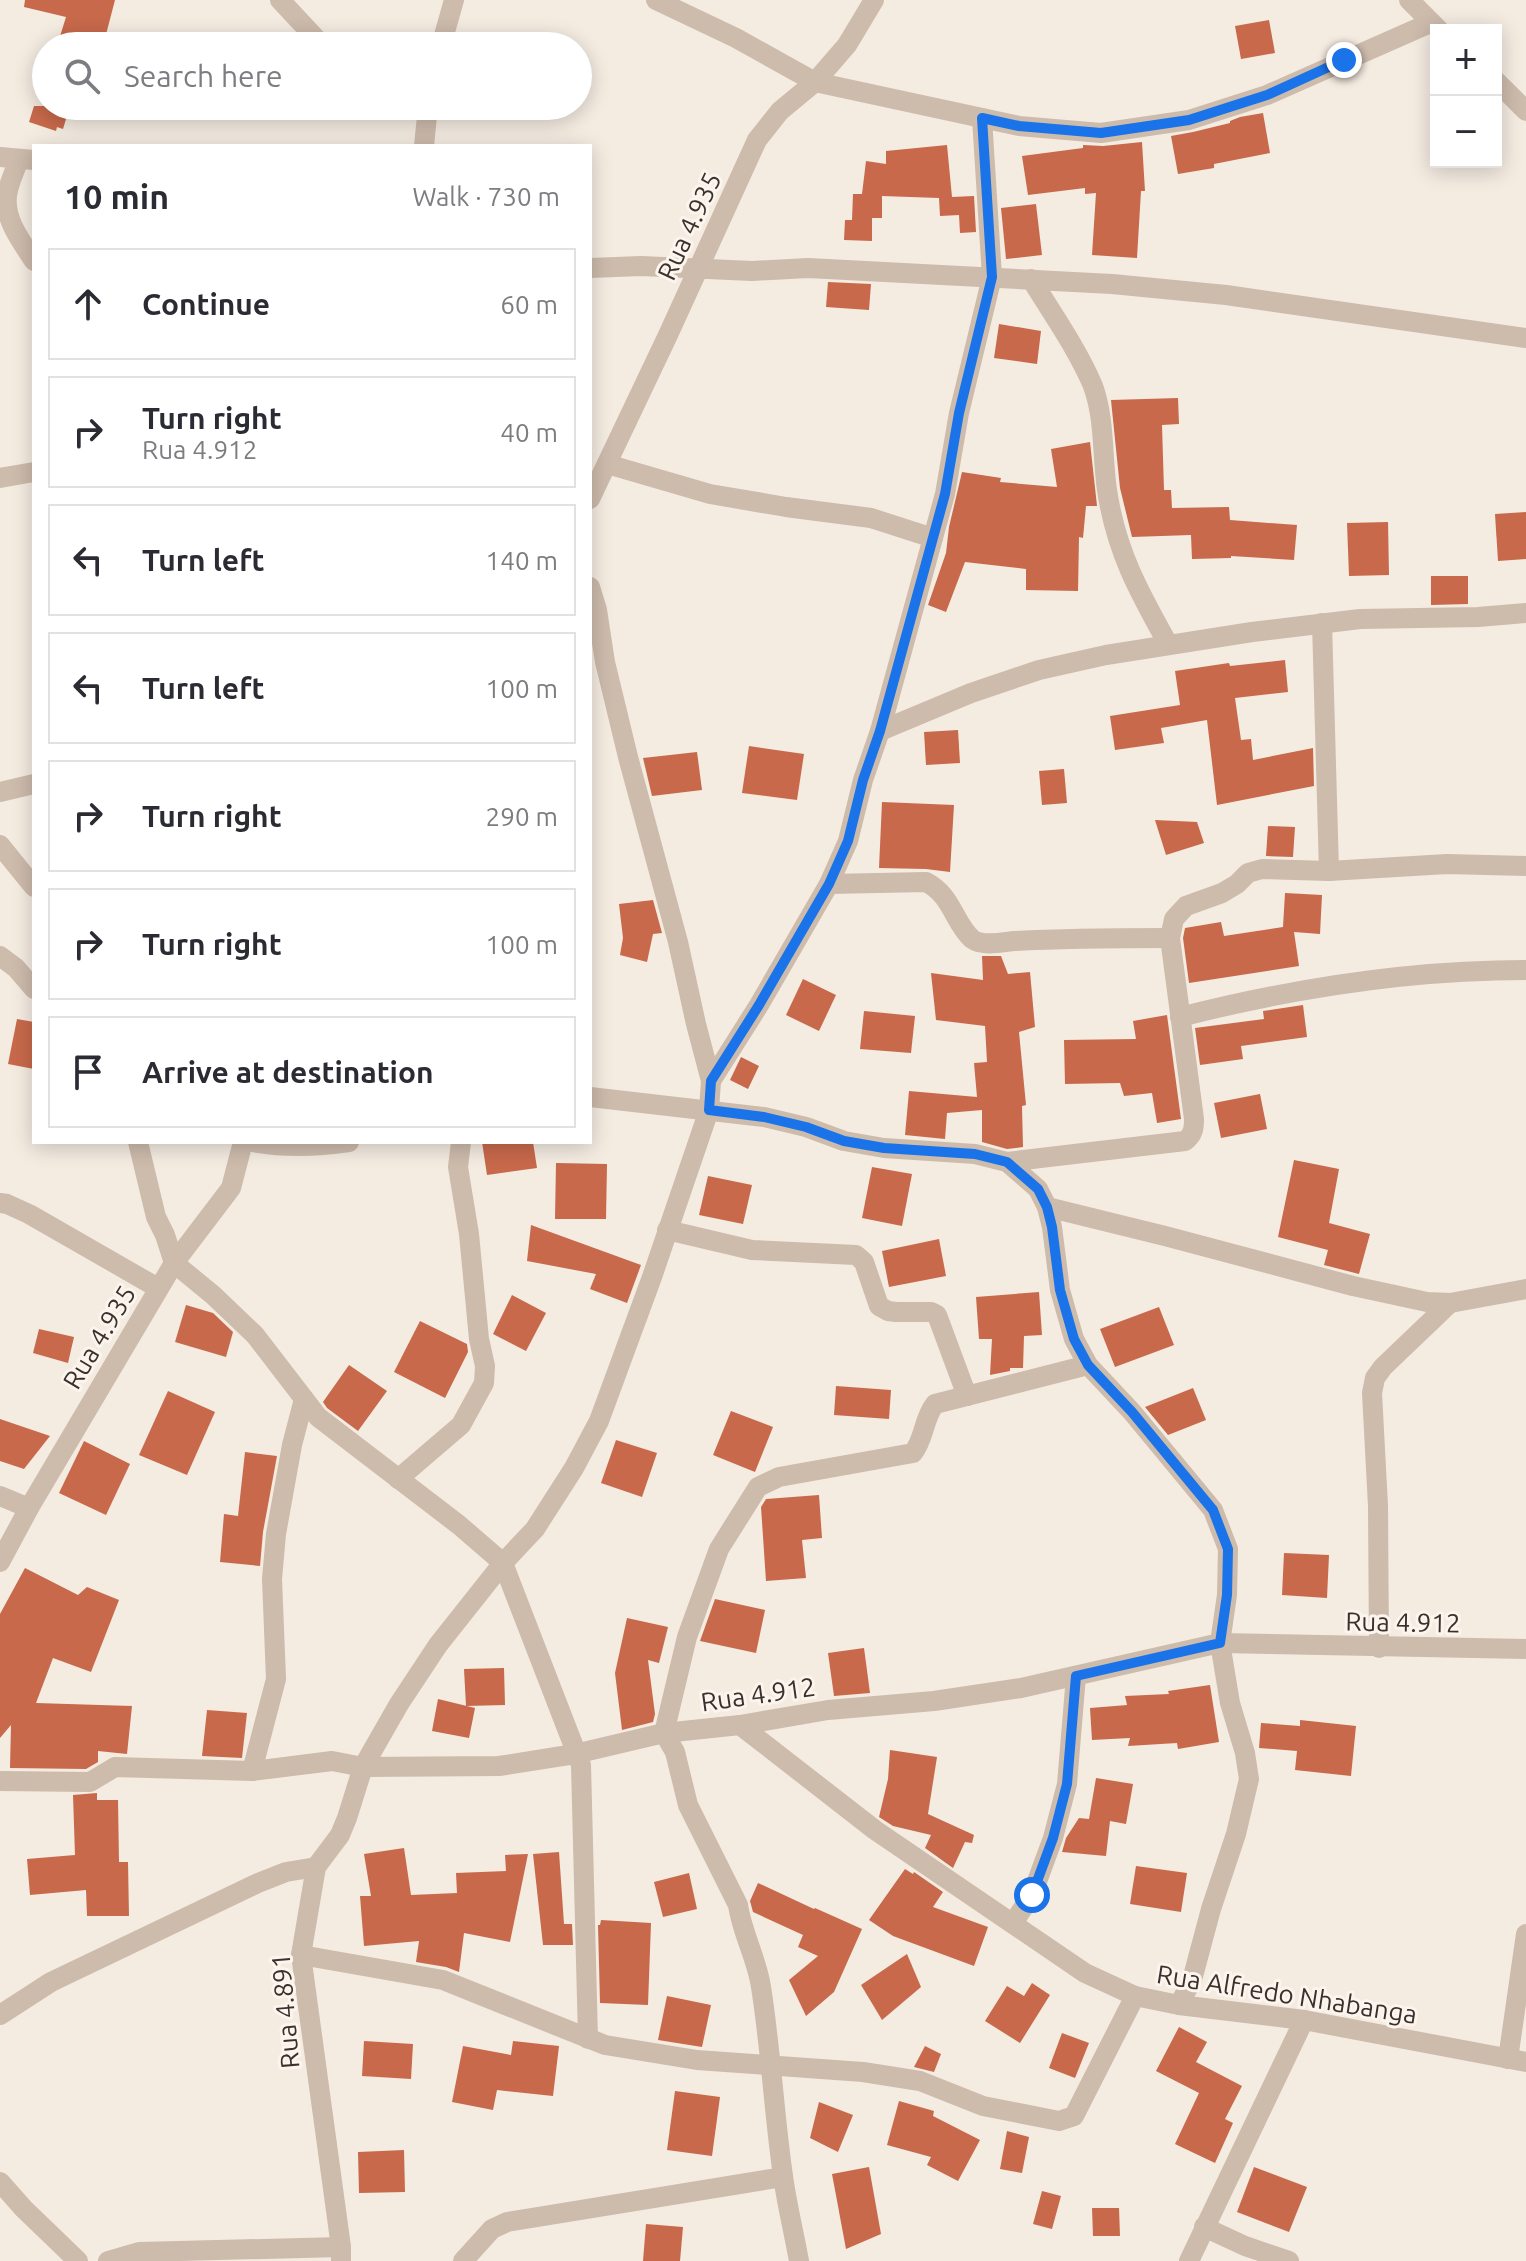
<!DOCTYPE html>
<html lang="en">
<head>
<meta charset="utf-8">
<style>
  body { margin:0; font-family:Ubuntu,sans-serif; background:#f7f7f7; color:#2b2b33 }
  .controls { position:absolute; right:24px; top:24px; display:grid; overflow:hidden; border-radius:0px; box-shadow:0 4px 20px #0003 }
  .controls button { width:72px; height:72px; display:grid; place-items:center; padding:0; border:0; border-bottom:2px solid #e1e1e2; background:#fff; color:#2b2b33; font:40px sans-serif }
  .stop { position:absolute; width:24px; height:24px; margin:-18px; border:6px solid #1a73e8; border-radius:50%; background:#fff }
  .stop.end { background:#1a73e8; border-color:#fff; box-shadow:0 2px 8px #0008 }
  .list { margin:0; padding:0; list-style:none }
  h2 { display:flex; justify-content:space-between; align-items:center; height:104px; margin:0; padding:0 32px; font-size:34px }
  h2 small { font-size:26px; font-weight:400; color:#7c7c81 }
  .list li { display:grid; grid-template-columns:52px 1fr auto; gap:24px; align-items:center; box-sizing:border-box; height:112px; margin:0 16px 16px; padding:0 16px; border:2px solid #e1e1e2; border-radius:0px }
  .list b { display:block; font-size:30px; white-space:nowrap }
  .list p { margin:0; font-size:26px; white-space:nowrap; color:#7c7c81 }
  .list em { font-size:26px; font-style:normal; color:#7c7c81 }
  .icon { flex:none; width:44px; height:44px; fill:none; stroke:currentColor; stroke-width:2; stroke-linecap:round; stroke-linejoin:round }
  .map { position:relative; flex:none; width:1526px; height:2261px; overflow:hidden }
  .search { position:absolute; background:#fff; box-shadow:0 4px 20px #0003; left:32px; top:32px; width:560px; height:88px; display:flex; align-items:center; gap:20px; box-sizing:border-box; padding:0 28px; border-radius:44px; color:#7c7c81; font-size:30px }
  .panel { position:absolute; background:#fff; box-shadow:0 4px 20px #0003; left:32px; top:144px; width:560px; height:1000px; border-radius:0px }
  .map>svg:first-child { display:block }
  .building { fill:#c8694b }
  .lines { fill:none; stroke-linecap:round; stroke-linejoin:round }
  .minor { stroke:#cdbbac; stroke-width:20 }
  .route { stroke:#1a73e8; stroke-width:10 }
  .labels { text-anchor:middle; dominant-baseline:central; stroke-width:6; stroke-linejoin:round; paint-order:stroke }
  .street-label { font-size:26px; fill:#3b302b; stroke:#fbf5ee }
</style>
</head>
<body>
<div class="map">
<svg width="1526" height="2261" viewBox="0 0 1526 2261">
  <rect width="100%" height="100%" fill="#f4ebe1"/>
  <g class="building">
    <polygon points="25,0 115,0 103,46 57,46 66,17 24,7"/>
    <polygon points="1269,20 1275,53 1241,59 1235,26"/>
    <polygon points="34,106 70,106 63,129 57,127 56,131 29,122"/>
    <polygon points="1263,113 1270,153 1214,164 1214,168 1178,174 1171,136 1193,132 1230,123 1230,121 1240,117"/>
    <polygon points="1142,142 1145,191 1141,191 1137,258 1092,255 1096,193 1085,194 1085,188 1028,195 1022,156 1083,148 1083,145 1103,146"/>
    <polygon points="947,145 952,197 974,196 976,232 960,233 959,215 940,216 939,198 882,196 882,218 872,218 872,241 844,240 845,220 852,220 853,194 862,194 866,161 886,164 886,151"/>
    <polygon points="1036,204 1042,255 1006,259 1001,208"/>
    <polygon points="828,282 871,284 869,310 826,307"/>
    <polygon points="999,324 1041,331 1037,364 994,358"/>
    <polygon points="1178,398 1179,424 1162,425 1164,490 1171,490 1172,508 1229,507 1230,520 1297,525 1294,560 1231,556 1231,558 1192,559 1191,535 1132,537 1120,488 1111,400"/>
    <polygon points="1090,442 1097,506 1086,506 1083,538 1079,537 1078,591 1026,590 1026,569 965,562 946,612 928,605 946,553 949,527 962,472 1001,478 1000,482 1057,487 1051,449"/>
    <polygon points="1526,512 1526,559 1498,561 1495,514"/>
    <polygon points="1388,522 1389,575 1349,576 1347,523"/>
    <polygon points="1431,576 1468,576 1468,604 1431,605"/>
    <polygon points="1285,660 1288,692 1235,698 1241,740 1251,739 1253,760 1313,748 1314,786 1217,805 1207,720 1161,728 1164,743 1115,750 1110,716 1180,705 1175,671 1229,663 1230,666"/>
    <polygon points="958,730 960,763 926,765 924,732"/>
    <polygon points="749,746 804,754 797,800 742,793"/>
    <polygon points="697,752 702,790 652,796 643,758"/>
    <polygon points="1064,769 1067,803 1042,805 1039,771"/>
    <polygon points="882,802 954,805 950,872 926,869 879,868"/>
    <polygon points="1155,820 1197,822 1204,843 1166,855"/>
    <polygon points="1268,826 1295,827 1293,857 1266,856"/>
    <polygon points="1285,893 1322,895 1320,934 1294,932 1299,966 1189,983 1183,938 1185,928 1221,922 1224,936 1283,927"/>
    <polygon points="653,900 662,933 653,934 647,962 620,955 623,938 619,904"/>
    <polygon points="982,956 1001,956 1008,974 1030,972 1035,1027 1019,1032 1026,1105 1022,1106 1023,1147 1007,1149 982,1142 982,1110 947,1113 945,1139 905,1135 909,1091 977,1097 974,1063 987,1062 985,1026 936,1020 931,973 983,980"/>
    <polygon points="803,979 836,995 819,1031 786,1015"/>
    <polygon points="1303,1005 1307,1037 1241,1046 1243,1059 1200,1065 1195,1028 1264,1019 1263,1011"/>
    <polygon points="864,1011 915,1016 911,1053 860,1049"/>
    <polygon points="1167,1015 1181,1119 1157,1123 1152,1093 1124,1096 1120,1083 1065,1084 1064,1040 1136,1039 1133,1021"/>
    <polygon points="17,1019 34,1022 34,1069 8,1064"/>
    <polygon points="741,1057 759,1066 748,1089 730,1080"/>
    <polygon points="1260,1094 1267,1129 1221,1138 1214,1103"/>
    <polygon points="482,1142 533,1142 537,1168 487,1175"/>
    <polygon points="1294,1160 1339,1169 1329,1223 1370,1234 1359,1274 1324,1265 1328,1250 1278,1237"/>
    <polygon points="556,1163 607,1164 606,1219 555,1219"/>
    <polygon points="872,1167 912,1174 902,1226 862,1218"/>
    <polygon points="708,1176 752,1185 743,1224 699,1215"/>
    <polygon points="531,1225 641,1265 627,1303 590,1289 596,1274 527,1261"/>
    <polygon points="939,1239 946,1276 889,1287 882,1251"/>
    <polygon points="1039,1292 1042,1335 1024,1336 1023,1368 1010,1368 1010,1371 990,1375 992,1339 979,1339 976,1297"/>
    <polygon points="512,1295 546,1313 526,1351 493,1334"/>
    <polygon points="186,1305 213,1313 233,1332 226,1357 175,1342"/>
    <polygon points="1159,1307 1174,1345 1115,1367 1100,1329"/>
    <polygon points="420,1321 467,1344 468,1352 445,1398 394,1372"/>
    <polygon points="39,1329 74,1337 68,1363 33,1353"/>
    <polygon points="349,1365 387,1391 358,1431 327,1408 323,1402"/>
    <polygon points="836,1386 891,1390 889,1419 834,1415"/>
    <polygon points="1193,1388 1206,1420 1168,1435 1145,1407"/>
    <polygon points="168,1391 215,1412 187,1475 139,1455"/>
    <polygon points="731,1411 773,1427 755,1472 713,1455"/>
    <polygon points="0,1419 50,1436 24,1469 0,1461"/>
    <polygon points="616,1440 657,1453 642,1497 601,1483"/>
    <polygon points="84,1441 130,1464 106,1515 59,1493"/>
    <polygon points="245,1452 277,1456 263,1532 260,1566 220,1562 224,1514 238,1516"/>
    <polygon points="819,1495 822,1538 802,1540 806,1578 766,1581 761,1507 766,1499"/>
    <polygon points="1284,1553 1329,1555 1327,1598 1282,1595"/>
    <polygon points="25,1568 78,1595 87,1587 119,1600 91,1672 53,1658 36,1703 132,1706 127,1754 98,1751 98,1762 86,1769 10,1768 11,1725 0,1738 0,1614"/>
    <polygon points="715,1599 765,1610 756,1653 700,1641"/>
    <polygon points="627,1618 668,1627 659,1663 648,1660 655,1714 653,1722 622,1730 615,1673"/>
    <polygon points="864,1648 870,1693 834,1696 828,1653"/>
    <polygon points="504,1668 505,1705 466,1706 464,1669"/>
    <polygon points="1210,1685 1219,1742 1178,1749 1177,1743 1128,1746 1130,1738 1092,1740 1090,1708 1127,1705 1125,1696 1169,1694 1168,1691"/>
    <polygon points="438,1699 475,1708 469,1738 432,1731"/>
    <polygon points="207,1710 247,1713 242,1758 202,1756"/>
    <polygon points="1300,1720 1356,1726 1351,1776 1295,1770 1297,1751 1259,1748 1261,1723 1300,1726"/>
    <polygon points="890,1750 937,1757 928,1814 974,1835 972,1843 965,1842 953,1868 925,1848 931,1835 893,1826 879,1817 888,1779"/>
    <polygon points="1096,1778 1133,1784 1126,1824 1110,1821 1106,1856 1062,1852 1066,1838 1079,1818 1089,1819"/>
    <polygon points="97,1793 97,1800 118,1800 119,1862 128,1862 129,1916 87,1916 86,1890 30,1895 27,1859 75,1855 73,1795"/>
    <polygon points="404,1848 411,1895 457,1893 456,1873 506,1871 505,1855 528,1854 510,1942 464,1933 459,1972 446,1967 416,1962 419,1941 364,1946 360,1896 371,1896 364,1854"/>
    <polygon points="559,1852 564,1924 572,1924 573,1945 543,1945 533,1854"/>
    <polygon points="1136,1866 1187,1873 1181,1912 1130,1904"/>
    <polygon points="905,1869 913,1874 914,1872 943,1892 933,1907 988,1927 974,1966 893,1936 869,1920"/>
    <polygon points="689,1873 697,1909 663,1917 654,1882"/>
    <polygon points="758,1883 814,1909 815,1908 862,1929 834,1992 806,2016 789,1980 818,1956 798,1947 803,1935 753,1912 750,1901"/>
    <polygon points="601,1920 651,1923 648,2005 600,2003 598,1925 600,1925"/>
    <polygon points="907,1954 921,1987 882,2020 861,1985"/>
    <polygon points="1032,1983 1050,1995 1020,2043 985,2021 1007,1986 1024,1996"/>
    <polygon points="667,1996 711,2005 702,2047 658,2040"/>
    <polygon points="1179,2027 1207,2042 1196,2062 1242,2086 1225,2119 1233,2123 1215,2163 1175,2144 1199,2093 1156,2071"/>
    <polygon points="1062,2033 1089,2043 1075,2078 1049,2068"/>
    <polygon points="364,2041 413,2044 411,2079 362,2076"/>
    <polygon points="513,2041 559,2046 553,2096 497,2090 493,2110 452,2102 463,2046 511,2055"/>
    <polygon points="925,2046 941,2054 934,2072 914,2067"/>
    <polygon points="675,2091 720,2097 712,2156 667,2150"/>
    <polygon points="899,2101 934,2111 933,2116 980,2140 958,2181 927,2165 931,2157 887,2145"/>
    <polygon points="819,2102 853,2115 838,2152 810,2138"/>
    <polygon points="1007,2131 1029,2137 1022,2173 1000,2169"/>
    <polygon points="404,2150 405,2192 359,2193 358,2152"/>
    <polygon points="869,2167 881,2234 846,2249 832,2174"/>
    <polygon points="1254,2167 1307,2187 1289,2232 1237,2212"/>
    <polygon points="1042,2191 1061,2196 1052,2229 1033,2224"/>
    <polygon points="1092,2208 1119,2208 1120,2236 1093,2236"/>
    <polygon points="646,2224 683,2227 680,2261 643,2261"/>
  </g>
  <g class="lines">
    <g class="minor">
      <polyline points="280,0 323,46"/>
      <polyline points="656,0 736,38 815,82 1019,126 1101,133 1189,120 1267,95 1430,23"/>
      <polyline points="1409,0 1439,30"/>
      <polyline points="441,46 454,0"/>
      <polyline points="1496,81 1526,111"/>
      <polyline points="424,146 428,106"/>
      <polyline points="0,157 34,160"/>
      <path d="M19,159C15,171 8,184 7,196C4,220 22,242 34,261"/>
      <polyline points="590,268 641,266 752,271 808,268 1112,284 1226,295 1526,338"/>
      <path d="M1031,279C1052,313 1078,350 1093,386C1105,419 1102,456 1107,490C1116,551 1139,592 1168,644"/>
      <polyline points="607,464 710,494 786,507 871,518 933,538"/>
      <polyline points="0,478 34,472"/>
      <polyline points="590,499 668,335 757,140 780,111 815,82 847,45 874,0"/>
      <polyline points="1322,623 1329,871"/>
      <polyline points="880,731 971,693 1039,670 1106,655 1252,632 1360,619 1478,617 1526,613"/>
      <polyline points="0,792 34,784"/>
      <polyline points="0,845 34,887"/>
      <path d="M829,884L926,882C952,895 954,923 972,939C983,947 1003,942 1015,941C1067,938 1118,938 1170,938"/>
      <polyline points="0,956 16,968 34,989"/>
      <path d="M1180,1017C1294,988 1408,970 1526,970"/>
      <polyline points="711,1081 759,1005 829,884 848,841 863,780 880,731 945,494 959,413 992,277 982,118"/>
      <polyline points="590,1097 764,1117 806,1127 844,1141 884,1148 975,1154 1007,1162 1038,1189 1047,1207 1052,1227 1060,1290 1074,1339 1088,1365 1132,1412 1213,1510 1228,1549 1227,1595 1220,1643 1230,1703 1245,1753 1249,1779 1236,1834 1211,1909 1192,1980 1179,2005"/>
      <polyline points="138,1142 156,1217 165,1235 174,1263 213,1295 255,1335 318,1417 459,1525 503,1563 581,1765 588,2039"/>
      <path d="M252,1142C285,1148 316,1147 349,1142"/>
      <path d="M1007,1162L1185,1141C1193,1135 1194,1129 1194,1119L1170,938L1174,919L1186,906L1222,893L1237,884L1248,873L1262,869L1329,871L1447,864L1526,866"/>
      <polyline points="0,1203 7,1204 29,1214 158,1288"/>
      <polyline points="1047,1207 1165,1236 1353,1286 1427,1302 1450,1303 1526,1289"/>
      <polyline points="667,1230 752,1250 856,1255 864,1262 879,1306 888,1311 896,1312 931,1312 937,1315 967,1396"/>
      <polyline points="398,1479 461,1425 484,1383 485,1366 479,1339 469,1234 458,1167 461,1142"/>
      <polyline points="0,1496 29,1508"/>
      <polyline points="0,1562 29,1508 174,1263 231,1188 243,1142"/>
      <polyline points="1379,1648 1378,1506 1372,1393 1375,1378 1383,1367 1450,1303"/>
      <polyline points="740,1725 875,1830 1085,1973 1135,1996 1179,2005 1304,2020 1526,2062"/>
      <polyline points="252,1771 276,1679 272,1579 276,1534 292,1445 304,1399"/>
      <polyline points="0,1781 90,1782 115,1767 252,1771 332,1761 363,1767 499,1766 575,1754 664,1733 740,1725 828,1710 934,1701 1021,1688 1220,1643 1526,1649"/>
      <polyline points="1013,1923 1032,1895 1053,1838 1067,1784 1076,1676"/>
      <polyline points="301,1955 443,1980 605,2045 697,2060 863,2072 920,2081 983,2106 1059,2121 1074,2116 1135,1996"/>
      <polyline points="0,2015 51,1982 258,1883 286,1872 316,1867"/>
      <polyline points="1508,2059 1526,1934"/>
      <polyline points="0,2182 24,2209 78,2261"/>
      <polyline points="1204,2227 1245,2246 1289,2261"/>
      <polyline points="108,2261 139,2252 341,2247"/>
      <polyline points="341,2261 341,2247 301,1955 316,1867 340,1835 347,1818 363,1767 399,1704 438,1645 503,1563 535,1529 574,1468 599,1421 652,1277 709,1110 711,1081 696,1024 678,942 628,757 605,662 597,610 590,587"/>
      <polyline points="463,2261 492,2229 507,2222 783,2177"/>
      <path d="M799,2261C794,2233 787,2205 783,2176C774,2114 771,2050 761,1987C757,1959 742,1933 738,1905L688,1805L675,1752L664,1733L687,1637L719,1549L758,1487L779,1477L913,1453C925,1438 923,1419 935,1404L1088,1365"/>
      <polyline points="1189,2261 1304,2020"/>
    </g>
  </g>
  <g class="lines">
    <polyline class="route" points="1032,1895 1053,1838 1067,1784 1076,1676 1220,1643 1227,1595 1228,1549 1213,1510 1132,1412 1088,1365 1074,1339 1060,1290 1052,1227 1047,1207 1038,1189 1007,1162 975,1154 884,1148 844,1141 806,1127 764,1117 709,1110 711,1081 759,1005 829,884 848,841 863,780 880,731 945,494 959,413 992,277 982,118 1019,126 1101,133 1189,120 1267,95 1344,60"/>
  </g>
  <g class="labels">
    <g class="street-label">
      <text transform="translate(689 226) rotate(-65)">Rua 4.935</text>
      <text transform="translate(99 1337) rotate(-59)">Rua 4.935</text>
      <text transform="translate(1403 1622) rotate(1)">Rua 4.912</text>
      <text transform="translate(758 1694) rotate(-8)">Rua 4.912</text>
      <text transform="translate(1287 1994) rotate(9)">Rua Alfredo Nhabanga</text>
      <text transform="translate(285 2011) rotate(-95)">Rua 4.891</text>
    </g>
  </g>
</svg>
<div class="controls">
<button>+</button>
<button>−</button>
</div>
<div class="stop" style="left:1032px;top:1895px"></div>
<div class="stop end" style="left:1344px;top:60px"></div>
<div class="search"><svg class="icon" aria-label="search" viewBox="0 0 24 24"><circle cx="10" cy="10" r="6"/><path d="M15 15l6 6"/></svg>Search here</div>
<section class="panel">
<h2>10 min<small>Walk · 730 m</small></h2>
<ul class="list">
<li><svg class="icon" aria-label="ahead" viewBox="0 0 24 24"><path d="M12 20V5M6 11l6-6 6 6"/></svg><div><b>Continue</b></div><em>60 m</em></li>
<li><svg class="icon" aria-label="right" viewBox="0 0 24 24"><path d="M7 20v-9h11M14 6l5 5-5 5"/></svg><div><b>Turn right</b><p>Rua 4.912</p></div><em>40 m</em></li>
<li><svg class="icon" aria-label="left" viewBox="0 0 24 24"><path d="M17 20v-9H6M10 6l-5 5 5 5"/></svg><div><b>Turn left</b></div><em>140 m</em></li>
<li><svg class="icon" aria-label="left" viewBox="0 0 24 24"><path d="M17 20v-9H6M10 6l-5 5 5 5"/></svg><div><b>Turn left</b></div><em>100 m</em></li>
<li><svg class="icon" aria-label="right" viewBox="0 0 24 24"><path d="M7 20v-9h11M14 6l5 5-5 5"/></svg><div><b>Turn right</b></div><em>290 m</em></li>
<li><svg class="icon" aria-label="right" viewBox="0 0 24 24"><path d="M7 20v-9h11M14 6l5 5-5 5"/></svg><div><b>Turn right</b></div><em>100 m</em></li>
<li><svg class="icon" aria-label="arrive" viewBox="0 0 24 24"><path d="M6 21V4h12l-3 4 3 4H6"/></svg><div><b>Arrive at destination</b></div></li>
</ul>
</section>
</div>
</body>
</html>
